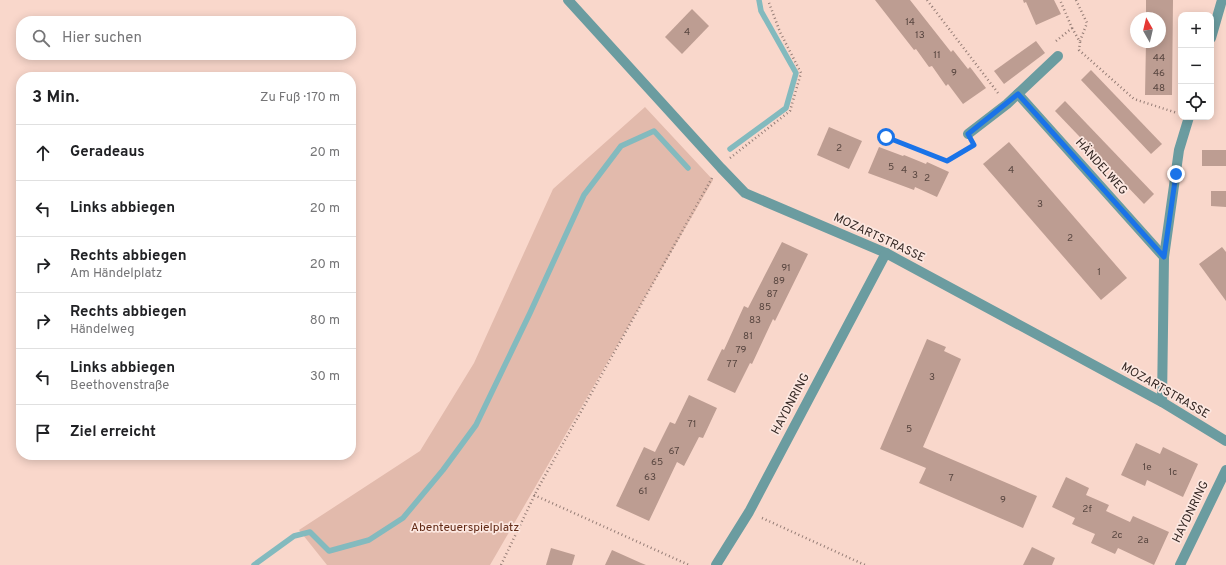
<!DOCTYPE html>
<html lang="de">
<head>
<meta charset="utf-8">
<style>
  body { margin:0; font-family:Overpass,sans-serif; background:#f6f6f6; color:#202124 }
  .controls { position:absolute; right:12px; top:12px; display:grid; overflow:hidden; border-radius:8px; box-shadow:0 2px 10px #0003 }
  .controls button { width:36px; height:36px; display:grid; place-items:center; padding:0; border:0; border-bottom:1px solid #e0e0e0; background:#fff; color:#202124; font:20px sans-serif }
  .compass { position:absolute; left:1130px; top:12px; width:36px; height:36px; border-radius:50%; background:#fff; box-shadow:0 2px 10px #0003; rotate:352deg }
  .stop { position:absolute; width:12px; height:12px; margin:-9px; border:3px solid #1a73e8; border-radius:50%; background:#fff }
  .stop.end { background:#1a73e8; border-color:#fff; box-shadow:0 1px 4px #0008 }
  .list { margin:0; padding:0; list-style:none }
  h2 { display:flex; justify-content:space-between; align-items:center; height:52px; margin:0; padding:0 16px; font-size:17px }
  h2 small { font-size:13px; font-weight:400; color:#757577 }
  .list li { display:grid; grid-template-columns:26px 1fr auto; gap:12px; align-items:center; box-sizing:border-box; height:56px; padding:0 16px; border-top:1px solid #e0e0e0 }
  .list b { display:block; font-size:15px; white-space:nowrap }
  .list p { margin:0; font-size:13px; white-space:nowrap; color:#757577 }
  .list em { font-size:13px; font-style:normal; color:#757577 }
  .icon { flex:none; width:22px; height:22px; fill:none; stroke:currentColor; stroke-width:2; stroke-linecap:round; stroke-linejoin:round }
  .map { position:relative; flex:none; width:1226px; height:565px; overflow:hidden }
  .search { position:absolute; background:#fff; box-shadow:0 2px 10px #0003; left:16px; top:16px; width:340px; height:44px; display:flex; align-items:center; gap:10px; box-sizing:border-box; padding:0 14px; border-radius:16px; color:#757577; font-size:15px }
  .panel { position:absolute; background:#fff; box-shadow:0 2px 10px #0003; left:16px; top:72px; width:340px; height:388px; border-radius:16px }
  .map>svg:first-child { display:block }
  .green { fill:#e2baac }
  .lines { fill:none; stroke-linecap:round; stroke-linejoin:round }
  .stream { stroke:#83babe; stroke-width:5.5 }
  .building { fill:#bd9d92 }
  .path { stroke:#957d76; stroke-width:2.5; stroke-dasharray:1 3; stroke-linecap:butt }
  .minor { stroke:#6b9ca0; stroke-width:10 }
  .route { stroke:#1a73e8; stroke-width:5 }
  .labels { text-anchor:middle; dominant-baseline:central; stroke-width:3.5; stroke-linejoin:round; paint-order:stroke }
  .number-label { font-size:10px; fill:#584640 }
  .street-label { font-size:12px; fill:#362925; stroke:#fce7e0 }
  .park-label { font-size:12px; fill:#622a16; stroke:#fce7e0 }
</style>
</head>
<body>
<div class="map">
<svg width="1226" height="565" viewBox="0 0 1226 565">
  <rect width="100%" height="100%" fill="#f9d7cb"/>
  <polygon class="green" points="645,107 713,180 490,565 327,565 299,530 420,451 474,363 553,189"/>
  <g class="lines">
    <g class="stream">
      <polyline points="730,149 786,108 796,73 761,11 759,0"/>
      <polyline points="254,565 294,536 310,532 329,551 369,540 403,518 443,470 476,425 530,313 584,195 621,146 654,131 688,168"/>
    </g>
  </g>
  <g class="building">
    <polygon points="875,0 910,0 951,52 953,50 968,69 970,67 986,88 963,104 948,84 946,86 932,66 929,67 916,49 914,50"/>
    <polygon points="1023,0 1054,0 1061,14 1036,25 1026,2 1024,3"/>
    <polygon points="1146,0 1173,0 1172,95 1145,95 1146,42 1160,42 1160,18 1146,18"/>
    <polygon points="692,9 709,26 682,54 665,37"/>
    <polygon points="1036,41 1045,53 1004,84 994,71"/>
    <polygon points="1091,70 1162,144 1151,154 1081,80"/>
    <polygon points="1065,101 1154,194 1144,204 1055,111"/>
    <polygon points="829,127 862,141 849,169 817,155"/>
    <polygon points="1009,142 1127,278 1101,300 983,164"/>
    <polygon points="879,147 903,156 904,155 926,164 927,162 949,172 937,197 915,187 914,190 868,173"/>
    <rect x="1202" y="150" width="24" height="16"/>
    <polygon points="1211,191 1226,191 1226,207 1211,206"/>
    <polygon points="782,242 808,254 775,321 773,319 752,364 750,363 735,393 707,380 722,349 724,350 744,306 748,308"/>
    <polygon points="1222,247 1226,252 1226,301 1199,264"/>
    <polygon points="927,339 946,347 944,351 961,359 923,447 1037,496 1023,528 919,483 926,468 880,449"/>
    <polygon points="689,395 717,408 703,438 699,437 684,466 677,462 649,521 616,506 644,447 655,452 670,422 675,424"/>
    <polygon points="1136,443 1160,454 1163,447 1198,464 1183,497 1147,480 1145,486 1121,475"/>
    <polygon points="1066,477 1089,488 1086,495 1109,505 1106,511 1130,522 1133,516 1169,532 1154,565 1118,548 1115,554 1091,543 1095,534 1072,524 1075,518 1052,507"/>
    <polygon points="1032,547 1055,558 1052,565 1023,565"/>
    <polygon points="551,548 575,555 572,565 546,565"/>
    <polygon points="612,550 641,563 646,565 605,565"/>
  </g>
  <g class="lines">
    <g class="path">
      <polyline points="927,0 998,93"/>
      <polyline points="1076,0 1087,23 1080,41"/>
      <polyline points="1072,28 1080,42 1079,50 1134,99 1177,113"/>
      <polyline points="1056,41 1072,28 1060,0"/>
      <polyline points="883,143 886,137 947,161 969,148"/>
      <polyline points="730,158 790,111 801,73 780,32 768,0"/>
      <polyline points="534,495 689,565"/>
      <polyline points="762,518 865,565"/>
      <polyline points="501,565 537,490 712,178"/>
    </g>
    <g class="minor">
      <polyline points="568,0 721,168 745,193 886,253 1162,402 1226,441"/>
      <polyline points="1211,38 1222,0"/>
      <polyline points="1018,94 1164,257"/>
      <polyline points="968,134 1007,104 1058,56"/>
      <polyline points="1162,402 1164,257 1179,150 1189,117"/>
      <polyline points="716,565 749,512 886,253"/>
      <polyline points="1180,565 1226,470"/>
    </g>
  </g>
  <g class="lines">
    <polyline class="route" points="886,137 947,161 974,145 968,134 1018,94 1164,257 1176,174"/>
  </g>
  <g class="labels">
    <g class="number-label">
      <text x="910" y="22">14</text>
      <text x="687" y="32">4</text>
      <text x="920" y="35">13</text>
      <text x="937" y="55">11</text>
      <text x="1159" y="58">44</text>
      <text x="954" y="73">9</text>
      <text x="1159" y="73">46</text>
      <text x="1159" y="88">48</text>
      <text x="839" y="148">2</text>
      <text x="891" y="167">5</text>
      <text x="904" y="170">4</text>
      <text x="1011" y="170">4</text>
      <text x="915" y="175">3</text>
      <text x="927" y="178">2</text>
      <text x="1040" y="204">3</text>
      <text x="1070" y="238">2</text>
      <text x="786" y="268">91</text>
      <text x="1099" y="272">1</text>
      <text x="779" y="281">89</text>
      <text x="772" y="294">87</text>
      <text x="765" y="307">85</text>
      <text x="755" y="320">83</text>
      <text x="748" y="336">81</text>
      <text x="741" y="350">79</text>
      <text x="732" y="364">77</text>
      <text x="932" y="377">3</text>
      <text x="692" y="424">71</text>
      <text x="909" y="429">5</text>
      <text x="674" y="451">67</text>
      <text x="657" y="462">65</text>
      <text x="1147" y="467">1e</text>
      <text x="1173" y="472">1c</text>
      <text x="650" y="477">63</text>
      <text x="951" y="478">7</text>
      <text x="643" y="491">61</text>
      <text x="1003" y="500">9</text>
      <text x="1087" y="509">2f</text>
      <text x="1117" y="535">2c</text>
      <text x="1143" y="540">2a</text>
    </g>
    <g class="street-label">
      <text transform="translate(1101 167) rotate(48)">HÄNDELWEG</text>
      <text transform="translate(879 238) rotate(25)">MOZARTSTRASSE</text>
      <text transform="translate(1165 391) rotate(30)">MOZARTSTRASSE</text>
      <text transform="translate(791 404) rotate(-62)">HAYDNRING</text>
      <text transform="translate(1191 512) rotate(-64)">HAYDNRING</text>
    </g>
    <g class="park-label">
      <text x="465" y="528">Abenteuerspielplatz</text>
    </g>
  </g>
</svg>
<div class="controls">
<button>+</button>
<button>−</button>
<button><svg class="icon" aria-label="locate" viewBox="0 0 24 24"><circle cx="12" cy="12" r="6"/><path d="M12 2v4M12 18v4M2 12h4M18 12h4"/></svg></button>
</div>
<svg class="compass" viewBox="-18 -18 36 36"><path d="M0-13l5 13h-10z" fill="#e53935"/><path d="M0 13l5-13h-10z" fill="#757577"/></svg>
<div class="stop" style="left:886px;top:137px"></div>
<div class="stop end" style="left:1176px;top:174px"></div>
<div class="search"><svg class="icon" aria-label="search" viewBox="0 0 24 24"><circle cx="10" cy="10" r="6"/><path d="M15 15l6 6"/></svg>Hier suchen</div>
<section class="panel">
<h2>3 Min.<small>Zu Fuß · 170 m</small></h2>
<ul class="list">
<li><svg class="icon" aria-label="ahead" viewBox="0 0 24 24"><path d="M12 20V5M6 11l6-6 6 6"/></svg><div><b>Geradeaus</b></div><em>20 m</em></li>
<li><svg class="icon" aria-label="left" viewBox="0 0 24 24"><path d="M17 20v-9H6M10 6l-5 5 5 5"/></svg><div><b>Links abbiegen</b></div><em>20 m</em></li>
<li><svg class="icon" aria-label="right" viewBox="0 0 24 24"><path d="M7 20v-9h11M14 6l5 5-5 5"/></svg><div><b>Rechts abbiegen</b><p>Am Händelplatz</p></div><em>20 m</em></li>
<li><svg class="icon" aria-label="right" viewBox="0 0 24 24"><path d="M7 20v-9h11M14 6l5 5-5 5"/></svg><div><b>Rechts abbiegen</b><p>Händelweg</p></div><em>80 m</em></li>
<li><svg class="icon" aria-label="left" viewBox="0 0 24 24"><path d="M17 20v-9H6M10 6l-5 5 5 5"/></svg><div><b>Links abbiegen</b><p>Beethovenstraße</p></div><em>30 m</em></li>
<li><svg class="icon" aria-label="arrive" viewBox="0 0 24 24"><path d="M6 21V4h12l-3 4 3 4H6"/></svg><div><b>Ziel erreicht</b></div></li>
</ul>
</section>
</div>
</body>
</html>
